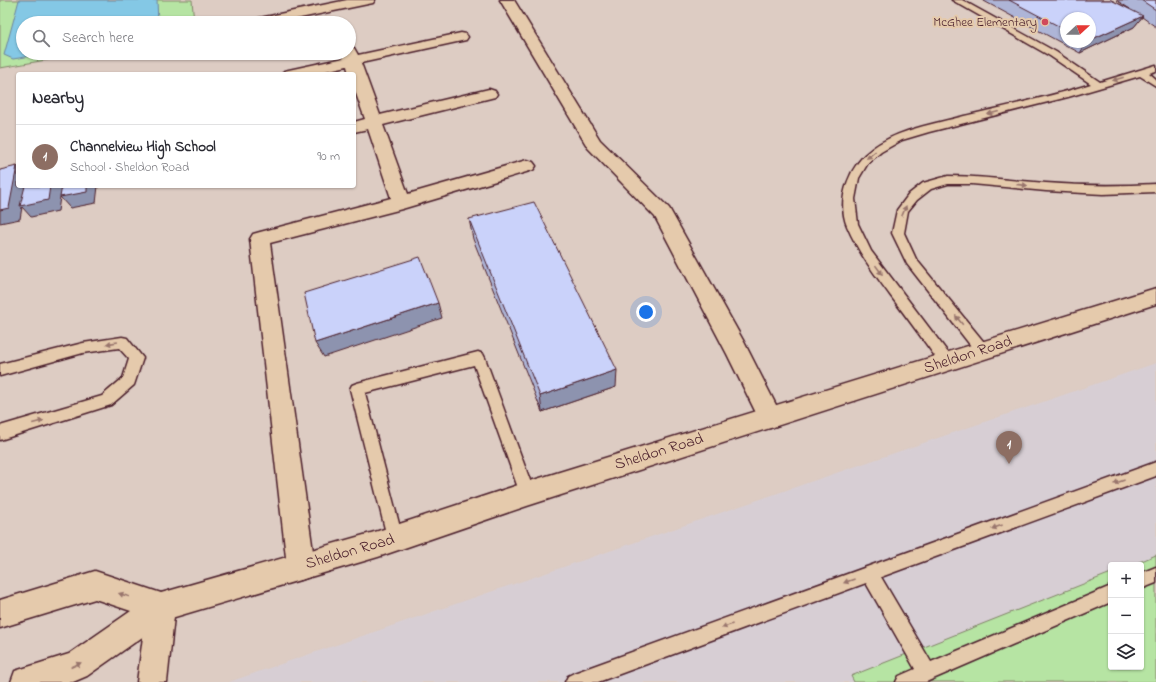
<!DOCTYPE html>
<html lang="en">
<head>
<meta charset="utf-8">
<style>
  body { margin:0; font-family:"Indie Flower",sans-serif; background:#f2f2f3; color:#2b2b33 }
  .controls { position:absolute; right:12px; bottom:12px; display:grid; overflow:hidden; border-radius:4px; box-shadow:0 1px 3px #0004 }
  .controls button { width:36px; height:36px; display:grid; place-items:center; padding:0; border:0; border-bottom:1px solid #e1e1e2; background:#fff; color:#2b2b33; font:20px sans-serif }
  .compass { position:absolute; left:1060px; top:12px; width:36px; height:36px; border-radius:50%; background:#fff; box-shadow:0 1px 3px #0004; rotate:69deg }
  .you { position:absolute; left:646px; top:312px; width:14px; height:14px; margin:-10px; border:3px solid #fff; border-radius:50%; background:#1a73e8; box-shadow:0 0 0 6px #1a73e833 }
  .badge { display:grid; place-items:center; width:26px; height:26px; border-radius:50%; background:#d1495b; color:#fff; font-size:13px; font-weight:700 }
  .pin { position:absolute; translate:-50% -33px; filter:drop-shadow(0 1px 2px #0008) }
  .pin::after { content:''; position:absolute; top:21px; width:14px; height:12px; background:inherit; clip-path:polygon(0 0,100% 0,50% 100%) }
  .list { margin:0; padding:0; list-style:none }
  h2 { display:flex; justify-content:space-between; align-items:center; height:52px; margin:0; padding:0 16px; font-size:17px }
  h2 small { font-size:13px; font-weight:400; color:#7c7c81 }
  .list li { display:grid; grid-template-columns:26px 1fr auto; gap:12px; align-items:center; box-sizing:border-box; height:64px; padding:0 16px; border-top:1px solid #e1e1e2 }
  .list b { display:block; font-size:15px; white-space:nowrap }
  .list p { margin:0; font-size:13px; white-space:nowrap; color:#7c7c81 }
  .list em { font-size:13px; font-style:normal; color:#7c7c81 }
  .icon { flex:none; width:22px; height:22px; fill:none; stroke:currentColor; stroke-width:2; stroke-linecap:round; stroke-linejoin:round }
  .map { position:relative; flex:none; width:1156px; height:682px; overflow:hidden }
  .search { position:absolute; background:#fff; box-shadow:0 1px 3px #0004; left:16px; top:16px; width:340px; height:44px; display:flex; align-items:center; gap:10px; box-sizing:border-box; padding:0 14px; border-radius:22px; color:#7c7c81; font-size:15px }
  .panel { position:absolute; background:#fff; box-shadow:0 1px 3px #0004; left:16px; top:72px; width:340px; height:116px; border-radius:4px }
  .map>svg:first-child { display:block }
  .built { fill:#d7ced4; fill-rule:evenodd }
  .green { fill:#b6e4a3; stroke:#808267 }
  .water { fill:#84c8e5; stroke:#6d849b }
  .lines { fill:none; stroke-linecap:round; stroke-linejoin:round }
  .lane-casing { stroke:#4a1f2b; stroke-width:3 }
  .street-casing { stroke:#4a1f2b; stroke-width:3 }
  .secondary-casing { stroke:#4a1f2b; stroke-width:3 }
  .lane { fill:#e5caac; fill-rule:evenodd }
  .street { fill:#e5caac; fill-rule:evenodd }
  .secondary { fill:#e5caac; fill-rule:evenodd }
  .wall { fill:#aeb5d7; stroke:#4a1f2b; fill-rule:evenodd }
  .shaded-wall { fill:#8d93af; stroke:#4a1f2b }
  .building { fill:#cad2fa; stroke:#4a1f2b }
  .oneway { fill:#98746c }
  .poi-dot { fill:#d1495b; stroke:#e5caac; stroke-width:1.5 }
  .labels { text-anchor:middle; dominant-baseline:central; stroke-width:4; stroke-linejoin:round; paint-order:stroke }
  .far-poi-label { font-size:13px; fill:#4a1f2b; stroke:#e5caac; text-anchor:end }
  .street-label { font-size:16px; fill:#4a1f2b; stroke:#e5caac }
</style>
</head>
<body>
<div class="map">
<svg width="1156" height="682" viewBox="0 0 1156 682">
  <rect width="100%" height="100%" fill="#ddccc3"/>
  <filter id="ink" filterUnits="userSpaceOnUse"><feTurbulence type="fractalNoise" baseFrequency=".025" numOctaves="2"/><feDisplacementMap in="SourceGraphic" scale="8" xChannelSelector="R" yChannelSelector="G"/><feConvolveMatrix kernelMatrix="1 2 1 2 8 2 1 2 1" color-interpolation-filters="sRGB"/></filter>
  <g filter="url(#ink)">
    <path class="built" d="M1156,363V682H229ZM1111,565H1141V667H1111Z"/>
    <g class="green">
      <polygon points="0,0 192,0 194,23 23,23 23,53 87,53 0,68"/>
      <polygon points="1156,555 1156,682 854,682 851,676 1111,573 1111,667 1141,667 1141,565 1132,565"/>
    </g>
    <polygon class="water" points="19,0 157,0 158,23 23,23 23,53 50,53 13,59 4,55"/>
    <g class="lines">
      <g class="lane-casing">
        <g id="lane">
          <path d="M952,0H962L1056,52L1100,82L1156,65V71L1149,73L1156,79V86L1140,76L1068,97L929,132L902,140L881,152L868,163L859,178L855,199L858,224L871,251L952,358L954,362L952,366L947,368L942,366C925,342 908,319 890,295C874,273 858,252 847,226C836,199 850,164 873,148C899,129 934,124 964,116C1007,106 1049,97 1091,84L1050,56Z"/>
          <path d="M948,176C981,176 1013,181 1046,183C1083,186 1119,186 1156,184V192L1103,194L1046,191L972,184H948L931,189L917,200L908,211L904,233L916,259L988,347L990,351L988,355L983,357L978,355L907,264L892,233L897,210L909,194L923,183Z"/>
          <polygon points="122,337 127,338 143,358 134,385 111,405 0,440 0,426 102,396 123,378 129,359 119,348 83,353 0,376 0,364 83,343"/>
          <polygon points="478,352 483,354 485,358 535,494 532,499 527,501 522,499 474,365 365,393 403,539 401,545 395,547 389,545 350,389 352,385 357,383"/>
          <polygon points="1156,462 1156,476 881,577 931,662 1111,586 1111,602 926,682 896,682 899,676 915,669 866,583 598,682 565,682 568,676 574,673"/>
          <polygon points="1156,567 1156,583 1141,589 1141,573"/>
        </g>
      </g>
      <g class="street-casing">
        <g id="street">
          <polygon points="347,0 375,0 373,3 368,4 276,23 248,23 250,20 255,19"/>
          <polygon points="500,0 514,0 600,140 669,208 744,342 778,409 782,417 778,425 770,428 762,425 727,354 655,217 588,148"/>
          <polygon points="461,33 466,34 468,37 466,40 361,63 380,115 489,89 495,91 497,94 495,97 383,125 408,194 527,160 533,162 536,166 533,170 402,209 270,243 315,566 311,576 301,580 291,576 287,566 250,239 253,234 260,232 391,198 368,129 354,132 354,122 365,119 354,88 354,74 349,74 347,66 312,74 282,74 284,71 344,58 342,53 349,53 349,46 354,48 358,55"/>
          <polygon points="161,593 171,597 175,607 167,682 137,682 147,607 151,597"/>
        </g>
      </g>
      <g class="secondary-casing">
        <polygon id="secondary" points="1156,288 1156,304 527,506 378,557 168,619 87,676 73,682 11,682 15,671 69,654 131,611 95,599 0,628 0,600 95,571 161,593 378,531 527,482"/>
      </g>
      <use href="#lane" class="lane"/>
      <use href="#street" class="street"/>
      <use href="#secondary" class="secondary"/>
    </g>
    <g class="wall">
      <path d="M982,0H1111L1130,9L1116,0H1156V27L1142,17L1134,27L1080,53ZM1066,18L1090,42H1066Z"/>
      <polygon points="469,219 616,387 542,412 473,239"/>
    </g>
    <g class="shaded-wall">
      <polygon points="1143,16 1134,27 1080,53 1087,42 1090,42 1090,40"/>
      <polygon points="17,166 18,167 18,186 98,186 96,203 70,208 60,197 58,211 31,217 22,207 20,219 0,223 0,210"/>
      <polygon points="438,303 442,318 324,357 315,343"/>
      <polygon points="617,370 616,387 542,412 540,396"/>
    </g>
    <g class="building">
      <polygon points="1009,0 1111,0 1143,16 1090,40 1090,18 1066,18 1066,30"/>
      <polygon points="1141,0 1156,0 1156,10"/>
      <polygon points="17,166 9,208 0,210 0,170"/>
      <polygon points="25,186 50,186 48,200 20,206"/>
      <polygon points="62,186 87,186 87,192 60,197"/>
      <polygon points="534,202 617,370 540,396 469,219"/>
      <polygon points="420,257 438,303 315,343 304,293"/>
    </g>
    <defs><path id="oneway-solid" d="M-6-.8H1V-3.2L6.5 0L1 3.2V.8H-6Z"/></defs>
    <g class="oneway">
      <use href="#oneway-solid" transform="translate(1118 79) rotate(163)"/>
      <use href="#oneway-solid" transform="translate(993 113) rotate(166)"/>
      <use href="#oneway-solid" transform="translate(871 155) rotate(141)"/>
      <use href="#oneway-solid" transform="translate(1022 185) rotate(6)"/>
      <use href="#oneway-solid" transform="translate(904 211) rotate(-67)"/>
      <use href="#oneway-solid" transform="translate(879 270) rotate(54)"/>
      <use href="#oneway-solid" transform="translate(959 320) rotate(-129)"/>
      <use href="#oneway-solid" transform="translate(112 343) rotate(171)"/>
      <use href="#oneway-solid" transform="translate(38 422) rotate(-15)"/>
      <use href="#oneway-solid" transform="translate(1119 482) rotate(160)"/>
      <use href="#oneway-solid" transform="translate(997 527) rotate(160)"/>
      <use href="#oneway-solid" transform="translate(849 581) rotate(160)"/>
      <use href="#oneway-solid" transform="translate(124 595) rotate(-162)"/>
      <use href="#oneway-solid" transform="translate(727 626) rotate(160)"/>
      <use href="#oneway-solid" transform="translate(76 665) rotate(-25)"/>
    </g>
  </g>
  <circle class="poi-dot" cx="1045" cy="22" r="4"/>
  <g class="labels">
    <g class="far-poi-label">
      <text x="1037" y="22">McGhee Elementary</text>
    </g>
    <g class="street-label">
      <text transform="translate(968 355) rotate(-18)">Sheldon Road</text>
      <text transform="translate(659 452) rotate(-17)">Sheldon Road</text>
      <text transform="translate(350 552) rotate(-16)">Sheldon Road</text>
    </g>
  </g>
</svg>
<div class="controls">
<button>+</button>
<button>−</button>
<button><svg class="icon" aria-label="layers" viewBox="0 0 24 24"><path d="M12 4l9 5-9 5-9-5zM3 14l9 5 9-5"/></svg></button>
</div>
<svg class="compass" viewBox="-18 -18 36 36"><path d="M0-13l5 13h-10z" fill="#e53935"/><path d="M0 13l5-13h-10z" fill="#7c7c81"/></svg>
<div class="you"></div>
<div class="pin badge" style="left:1009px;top:464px;background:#8d6e63">1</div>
<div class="search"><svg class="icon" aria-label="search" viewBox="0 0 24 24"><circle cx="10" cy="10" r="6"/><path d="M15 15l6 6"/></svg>Search here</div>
<section class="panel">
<h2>Nearby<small></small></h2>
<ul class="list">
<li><span class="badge" style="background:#8d6e63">1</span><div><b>Channelview High School</b><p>School · Sheldon Road</p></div><em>90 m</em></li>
</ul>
</section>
</div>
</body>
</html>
